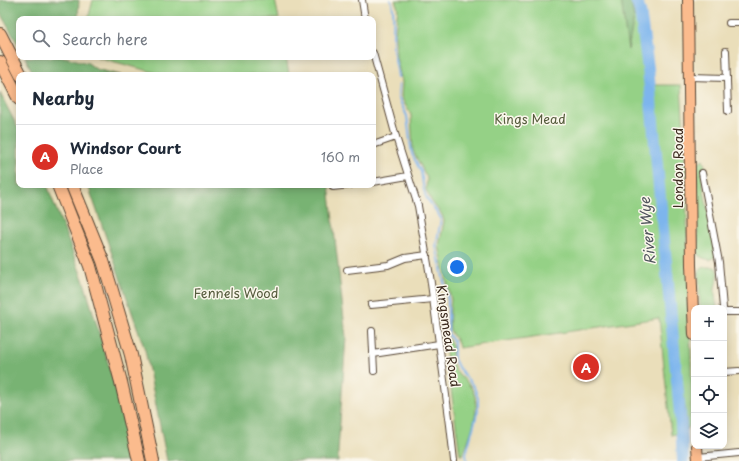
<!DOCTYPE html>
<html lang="en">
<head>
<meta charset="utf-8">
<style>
  body { margin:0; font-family:"Playpen Sans",sans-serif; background:#f2f2f3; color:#1f2937 }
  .controls { position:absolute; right:12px; bottom:12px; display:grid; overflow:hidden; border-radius:8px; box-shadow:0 2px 10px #0003 }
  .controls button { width:36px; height:36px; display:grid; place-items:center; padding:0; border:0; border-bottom:1px solid #e0e1e3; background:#fff; color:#1f2937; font:20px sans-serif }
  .you { position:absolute; left:457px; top:267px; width:14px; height:14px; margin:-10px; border:3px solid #fff; border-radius:50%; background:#1a73e8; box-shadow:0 0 0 6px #1a73e833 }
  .badge { display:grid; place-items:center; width:26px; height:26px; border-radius:50%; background:#d93025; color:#fff; font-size:13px; font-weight:700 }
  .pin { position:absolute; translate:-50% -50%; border:2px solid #fff; box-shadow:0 1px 4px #0006 }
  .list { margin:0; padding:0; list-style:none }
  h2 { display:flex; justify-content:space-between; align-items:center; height:52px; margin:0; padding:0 16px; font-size:17px }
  h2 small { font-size:13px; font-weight:400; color:#747a83 }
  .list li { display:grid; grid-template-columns:26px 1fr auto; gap:12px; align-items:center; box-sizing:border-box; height:64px; padding:0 16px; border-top:1px solid #e0e1e3 }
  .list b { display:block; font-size:15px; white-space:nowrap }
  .list p { margin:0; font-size:13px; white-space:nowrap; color:#747a83 }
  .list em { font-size:13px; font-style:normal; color:#747a83 }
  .icon { flex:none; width:22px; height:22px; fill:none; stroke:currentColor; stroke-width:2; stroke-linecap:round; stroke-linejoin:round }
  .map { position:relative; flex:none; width:739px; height:461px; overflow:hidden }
  .search { position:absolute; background:#fff; box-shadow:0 2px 10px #0003; left:16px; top:16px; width:360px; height:44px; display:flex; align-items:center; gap:10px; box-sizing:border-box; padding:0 14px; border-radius:8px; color:#747a83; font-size:15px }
  .panel { position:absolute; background:#fff; box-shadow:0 2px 10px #0003; left:16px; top:72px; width:360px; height:116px; border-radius:8px }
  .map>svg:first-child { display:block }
  .green { fill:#95d186; stroke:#687e52 }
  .forest { fill:#78b373; stroke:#5a6e48 }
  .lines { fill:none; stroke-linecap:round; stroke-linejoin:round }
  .stream { stroke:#7db5ed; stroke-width:2 }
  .river { stroke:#7db5ed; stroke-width:12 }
  .minor-casing { stroke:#554535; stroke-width:8 }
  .primary-casing { stroke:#554535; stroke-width:12 }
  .motorway-casing { stroke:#554535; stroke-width:14 }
  .minor { stroke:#fff; stroke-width:6 }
  .primary { stroke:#fbbb8d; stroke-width:10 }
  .motorway { stroke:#fbbb8d; stroke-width:12 }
  .labels { text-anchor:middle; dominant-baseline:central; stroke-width:3; stroke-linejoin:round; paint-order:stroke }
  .park-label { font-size:13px; fill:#565c3d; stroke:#fbf7ec }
  .street-label { font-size:13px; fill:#3b2a1e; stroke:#fbf7ec }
  .water-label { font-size:14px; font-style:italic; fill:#4f545c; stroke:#fbf7ec }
</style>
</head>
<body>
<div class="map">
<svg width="739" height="461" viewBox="0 0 739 461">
  <rect width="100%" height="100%" fill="#fbf7ec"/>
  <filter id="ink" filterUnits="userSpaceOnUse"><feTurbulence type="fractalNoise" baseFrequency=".025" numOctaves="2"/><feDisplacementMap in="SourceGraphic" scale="8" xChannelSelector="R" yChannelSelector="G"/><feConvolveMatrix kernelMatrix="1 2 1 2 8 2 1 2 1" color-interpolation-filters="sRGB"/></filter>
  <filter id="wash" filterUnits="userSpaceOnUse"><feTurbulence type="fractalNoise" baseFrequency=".012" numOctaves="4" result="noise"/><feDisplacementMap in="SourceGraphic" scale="16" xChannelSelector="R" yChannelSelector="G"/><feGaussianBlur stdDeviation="0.9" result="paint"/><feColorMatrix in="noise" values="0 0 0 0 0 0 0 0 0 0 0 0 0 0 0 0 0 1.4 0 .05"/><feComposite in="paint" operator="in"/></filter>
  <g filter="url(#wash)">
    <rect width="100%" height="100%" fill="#eadeba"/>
    <g class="green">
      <polygon points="93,0 275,0 279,19 88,19"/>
      <path d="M395,0H634C640,22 642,42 643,65L680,433L671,435L659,318L459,348C458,340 453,337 450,330C449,325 450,305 451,300L439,246L444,221L442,215L432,202L426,190L427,178L413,151L411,115L401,97L402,82L396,57L395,33L398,8Z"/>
      <polygon points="97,57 286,57 289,75 164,75"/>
      <polygon points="653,85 681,85 685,149 692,395 690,425 687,430"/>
      <polygon points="703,159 707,173 701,173 716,256 710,260 703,258 698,255 696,162 697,161 700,163"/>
      <path d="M704,267H715C721,275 716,280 715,288C714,294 716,302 717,308H700L699,271Z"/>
      <path d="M444,338H447C449,340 451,343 452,346C454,353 449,358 454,367C457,374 465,379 470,386C484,405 470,435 463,455H460Z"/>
    </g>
    <g class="forest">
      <polygon points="0,0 79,0 78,19 19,19 19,46 0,13"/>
      <polygon points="621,0 631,0 634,17 628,50"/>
      <polygon points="25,57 65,57 88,63 96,69 121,75 34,75"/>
      <polygon points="0,93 19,130 19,185 47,185 84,282 114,383 129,442 131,461 0,461"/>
      <polygon points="88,185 329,185 346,337 338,451 338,461 167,461 145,350"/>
    </g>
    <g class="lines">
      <g class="stream">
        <path d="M391,0C396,12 392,34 393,48C394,58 397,67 398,77"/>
        <polyline points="399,84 398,97 407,116 410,141 412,154 421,172 424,191 427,199 439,215 441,219 436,246 448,300 448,334 454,342 454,359 458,367 474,387 478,398 478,410 466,454 467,461"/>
      </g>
      <polyline class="river" points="636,0 640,11 648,68 681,424 683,461"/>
    </g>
  </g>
  <g filter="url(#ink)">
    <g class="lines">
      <g class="minor-casing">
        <g id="minor">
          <polyline points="362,0 365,19"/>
          <polyline points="729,23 739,23"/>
          <polyline points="726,51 728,111"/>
          <polyline points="373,53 396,137 418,206 430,276 450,425 454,461"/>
          <polyline points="690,77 727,78"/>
          <polyline points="373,145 396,137"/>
          <polyline points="702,173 719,262 723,308"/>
          <polyline points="373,182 408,176"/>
          <polyline points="333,187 350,185"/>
          <polyline points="347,270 388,265 405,258 427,255"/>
          <polyline points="371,305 433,299"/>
          <polyline points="724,312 739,312"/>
          <polyline points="372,331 374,371"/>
          <polyline points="373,354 439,344"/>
          <polyline points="724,372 739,371"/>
          <polyline points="698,457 739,453"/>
        </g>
      </g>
      <g class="primary-casing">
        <g id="primary">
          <polyline points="688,0 691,265 694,335"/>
          <polyline points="697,446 698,461"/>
        </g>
      </g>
      <g class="motorway-casing">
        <g id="motorway">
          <polyline points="0,34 21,75"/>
          <polyline points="0,62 19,99"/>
          <polyline points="58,185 90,266 121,382 139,461"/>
          <polyline points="72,185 103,261 111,287 131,355 153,461"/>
        </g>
      </g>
      <use href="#minor" class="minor"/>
      <use href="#primary" class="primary"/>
      <use href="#motorway" class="motorway"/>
    </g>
  </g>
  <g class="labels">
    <g class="park-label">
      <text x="530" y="118">Kings Mead</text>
      <text x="236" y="292">Fennels Wood</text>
    </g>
    <g class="street-label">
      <text transform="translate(677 168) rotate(-90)">London Road</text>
      <text transform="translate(449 336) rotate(82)">Kingsmead Road</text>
    </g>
    <g class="water-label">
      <text transform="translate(647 231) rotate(-95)">River Wye</text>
    </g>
  </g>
</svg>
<div class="controls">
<button>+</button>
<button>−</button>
<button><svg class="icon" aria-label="locate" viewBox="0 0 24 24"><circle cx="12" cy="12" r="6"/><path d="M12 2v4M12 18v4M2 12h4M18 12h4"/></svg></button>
<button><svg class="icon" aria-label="layers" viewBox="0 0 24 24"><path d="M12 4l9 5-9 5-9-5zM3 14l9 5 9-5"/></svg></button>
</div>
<div class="you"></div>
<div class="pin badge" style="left:586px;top:367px">A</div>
<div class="search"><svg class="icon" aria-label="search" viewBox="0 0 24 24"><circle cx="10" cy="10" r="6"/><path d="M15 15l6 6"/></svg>Search here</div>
<section class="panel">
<h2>Nearby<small></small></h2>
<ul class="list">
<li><span class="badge">A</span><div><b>Windsor Court</b><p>Place</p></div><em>160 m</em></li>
</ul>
</section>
</div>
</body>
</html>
